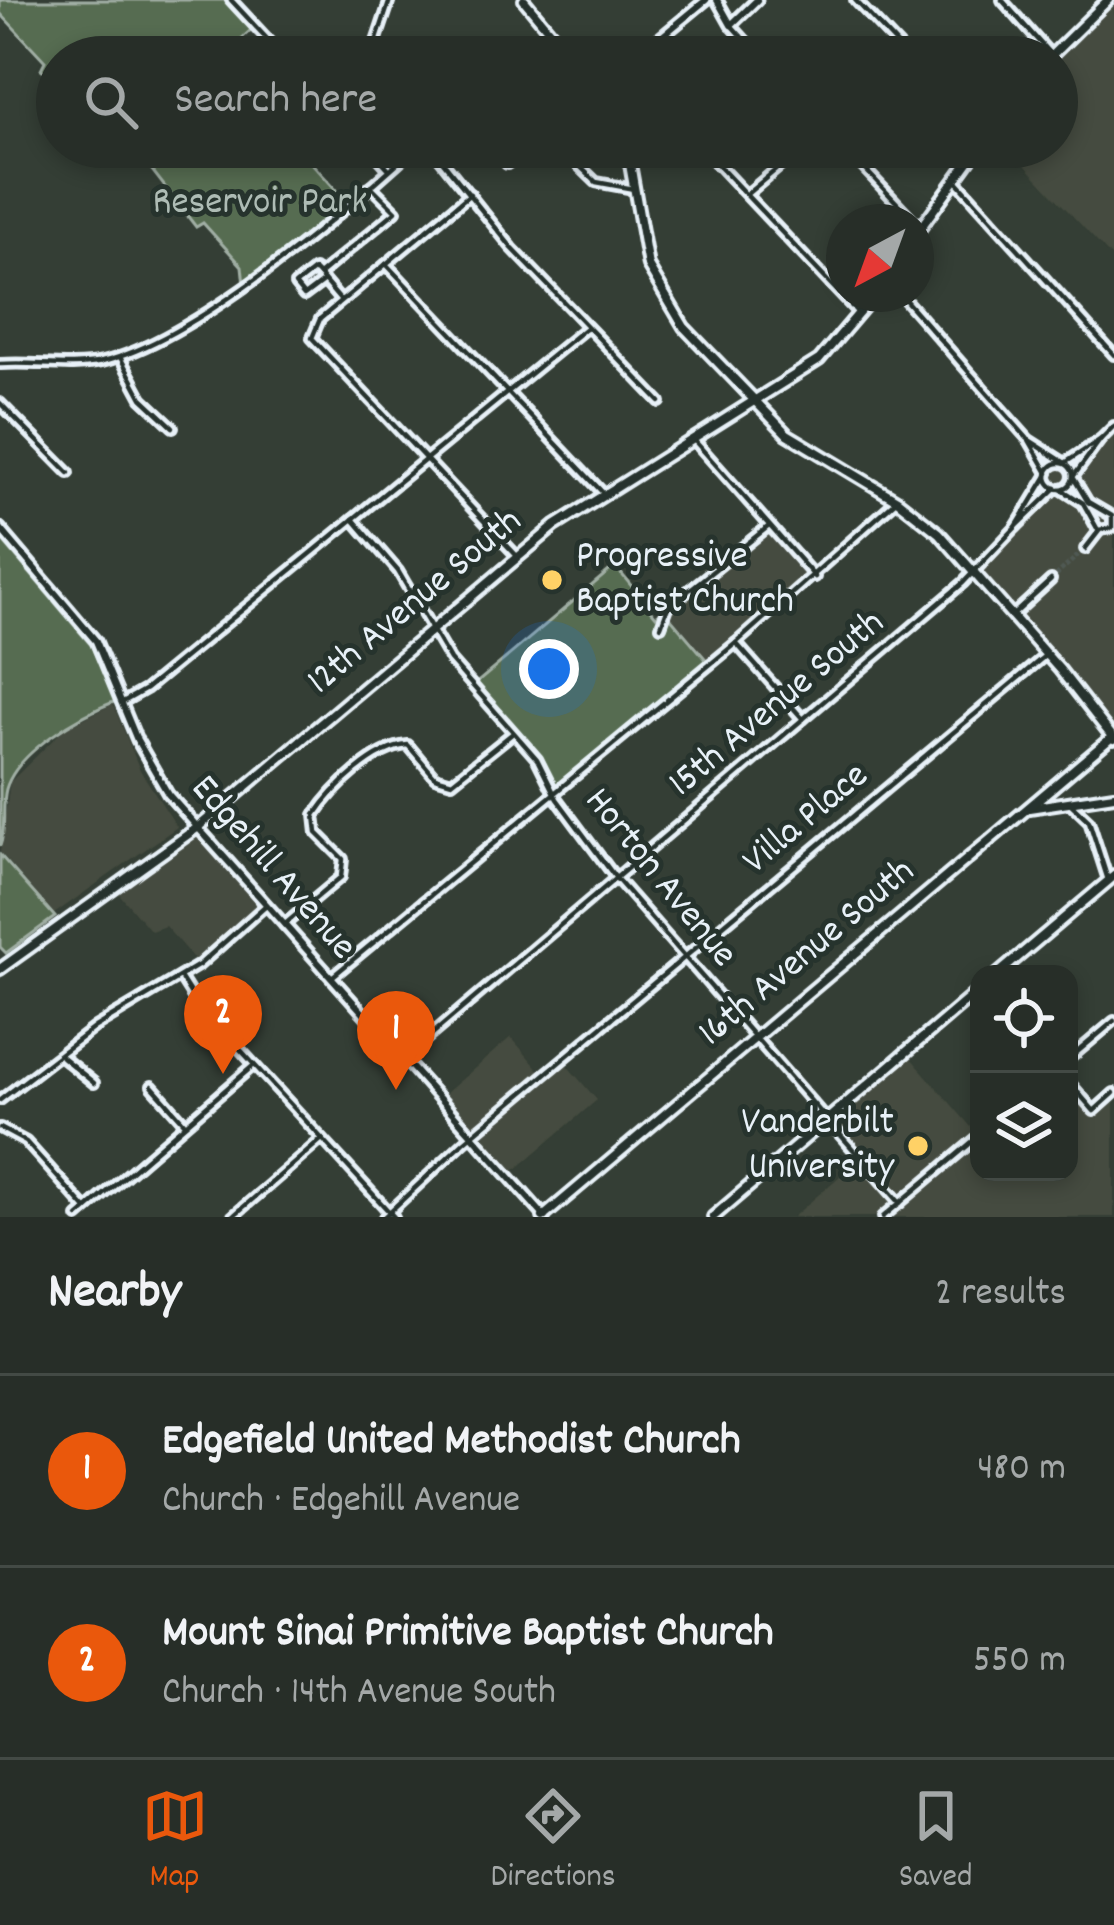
<!DOCTYPE html>
<html lang="en">
<head>
<meta charset="utf-8">
<style>
  body { margin:0; font-family:Dekko,sans-serif; background:#2f3630; color:#f1f3f6 }
  .controls { position:absolute; right:36px; bottom:36px; display:grid; overflow:hidden; border-radius:24px; box-shadow:0 6px 18px #0003 }
  .controls button { width:108px; height:108px; display:grid; place-items:center; padding:0; border:0; border-bottom:3px solid #434a45; background:#272e28; color:#f1f3f6; font:60px sans-serif }
  .compass { position:absolute; left:826px; top:204px; width:108px; height:108px; border-radius:50%; background:#272e28; box-shadow:0 6px 18px #0003; rotate:221deg }
  .you { position:absolute; left:549px; top:669px; width:42px; height:42px; margin:-30px; border:9px solid #fff; border-radius:50%; background:#1a73e8; box-shadow:0 0 0 18px #1a73e833 }
  .badge { display:grid; place-items:center; width:78px; height:78px; border-radius:50%; background:#ea580c; color:#fff; font-size:39px; font-weight:700 }
  .pin { position:absolute; translate:-50% -99px; filter:drop-shadow(0 3px 6px #0008) }
  .pin::after { content:''; position:absolute; top:63px; width:42px; height:36px; background:inherit; clip-path:polygon(0 0,100% 0,50% 100%) }
  .list { margin:0; padding:0; list-style:none }
  h2 { display:flex; justify-content:space-between; align-items:center; height:156px; margin:0; padding:0 48px; font-size:51px }
  h2 small { font-size:39px; font-weight:400; color:#a4a8a8 }
  .list li { display:grid; grid-template-columns:78px 1fr auto; gap:36px; align-items:center; box-sizing:border-box; height:192px; padding:0 48px; border-top:3px solid #434a45 }
  .list b { display:block; font-size:45px; white-space:nowrap }
  .list p { margin:0; font-size:39px; white-space:nowrap; color:#a4a8a8 }
  .list em { font-size:39px; font-style:normal; color:#a4a8a8 }
  .icon { flex:none; width:66px; height:66px; fill:none; stroke:currentColor; stroke-width:2; stroke-linecap:round; stroke-linejoin:round }
  .map { position:relative; flex:none; width:1114px; height:1217px; overflow:hidden }
  .search { position:absolute; background:#272e28; box-shadow:0 6px 18px #0003; left:36px; right:36px; top:36px; height:132px; display:flex; align-items:center; gap:30px; box-sizing:border-box; padding:0 42px; border-radius:66px; color:#a4a8a8; font-size:45px }
  .sheet { height:540px; background:#272e28 }
  nav { display:flex; justify-content:space-around; align-items:center; box-sizing:border-box; height:168px; border-top:3px solid #434a45; background:#272e28; font-size:33px; color:#a4a8a8 }
  nav a { display:grid; justify-items:center; gap:6px }
  nav .on { color:#ea580c }
  .map>svg:first-child { display:block }
  .built { fill:#454b3f }
  .green { fill:#576c51; stroke:#a0aea4; stroke-width:3 }
  .lines { fill:none; stroke-linecap:round; stroke-linejoin:round }
  .minor-tunnel { stroke:#4f5952; stroke-width:4.5; stroke-dasharray:4.5 2; stroke-linecap:butt }
  .minor-casing { stroke:#e8f1f8; stroke-width:14 }
  .tertiary-casing { stroke:#e8f1f8; stroke-width:15 }
  .secondary-casing { stroke:#e8f1f8; stroke-width:16 }
  .minor { stroke:#26332d; stroke-width:4.5 }
  .tertiary { stroke:#26332d; stroke-width:6 }
  .secondary { stroke:#26332d; stroke-width:8 }
  .poi-dot { fill:#ffd166; stroke:#26332d; stroke-width:4.5 }
  .labels { text-anchor:middle; dominant-baseline:central; stroke-width:10; stroke-linejoin:round; paint-order:stroke }
  .park-label { font-size:39px; fill:#aebcb5; stroke:#26332d }
  .poi-label { font-size:39px; fill:#e8f1f8; stroke:#26332d; text-anchor:start }
  .street-label { font-size:39px; fill:#e8f1f8; stroke:#26332d }
</style>
</head>
<body>
<div class="map">
<svg width="1114" height="1217" viewBox="0 0 1114 1217">
  <rect width="100%" height="100%" fill="#343e35"/>
  <filter id="ink" filterUnits="userSpaceOnUse"><feTurbulence type="fractalNoise" baseFrequency=".00833" numOctaves="2"/><feDisplacementMap in="SourceGraphic" scale="24" xChannelSelector="R" yChannelSelector="G"/><feConvolveMatrix kernelMatrix="1 2 1 2 8 2 1 2 1" color-interpolation-filters="sRGB"/></filter>
  <g filter="url(#ink)">
    <g class="built">
      <polygon points="1108,0 1114,0 1114,260 1008,147 1057,147 1057,57 1051,57"/>
      <polygon points="1114,426 1114,741 975,572 1051,486 1052,466 1071,467"/>
      <polygon points="769,526 815,577 710,664 665,610"/>
      <polygon points="113,704 140,770 177,827 54,914 0,852 10,782 65,728"/>
      <polygon points="197,828 266,905 199,965 165,926 151,931 114,888"/>
      <polygon points="511,1037 545,1077 564,1062 597,1100 508,1176 439,1099"/>
      <polygon points="910,1057 979,1136 979,1172 1069,1172 1069,1093 1090,1116 1114,1094 1114,1217 793,1217 864,1155 836,1122"/>
    </g>
    <g class="green">
      <polygon points="0,0 230,0 255,26 222,57 57,57 57,80 41,69 45,61 0,13"/>
      <polygon points="134,147 297,147 350,205 244,285 242,266 203,223 196,227"/>
      <path d="M0,538L91,645L116,701C82,714 17,751 6,789C1,808 7,827 0,846Z"/>
      <polygon points="615,566 656,616 664,610 710,664 555,792 537,759 473,686"/>
      <polygon points="0,855 55,917 6,953 0,947"/>
    </g>
    <g class="lines">
      <polyline class="minor-tunnel" points="1051,580 1085,549"/>
      <g class="minor-casing">
        <g id="minor">
          <polyline points="231,0 284,57"/>
          <polyline points="855,0 909,57"/>
          <polyline points="1002,0 1050,54"/>
          <polyline points="731,25 760,57"/>
          <polyline points="371,57 390,0"/>
          <polyline points="522,57 551,33"/>
          <polyline points="369,147 389,169"/>
          <polyline points="431,147 512,248 660,402"/>
          <polyline points="560,147 596,182 634,189"/>
          <polyline points="701,147 858,313"/>
          <polyline points="844,147 915,222"/>
          <polyline points="507,164 528,147"/>
          <polyline points="955,179 1114,355"/>
          <polyline points="470,194 320,319 312,338 516,555"/>
          <polyline points="747,194 803,147"/>
          <polyline points="386,264 604,494"/>
          <polyline points="319,275 314,270 295,285 304,296 324,281"/>
          <polyline points="900,294 1027,438"/>
          <polyline points="341,301 319,275 396,211 371,186"/>
          <polyline points="120,357 142,398 173,427"/>
          <path d="M0,364C34,361 68,369 102,362C197,339 342,214 415,147"/>
          <polyline points="0,403 69,473"/>
          <polyline points="693,439 815,577"/>
          <polyline points="1101,439 1114,426"/>
          <circle cx="1060" cy="476" r="13"/>
          <polyline points="1048,473 1029,440 1065,463 1101,439 1073,477 1088,502 1112,516 1112,528 1098,530 1083,503 1061,489"/>
          <polyline points="1047,476 1016,527 1056,488"/>
          <polyline points="353,519 398,571 450,660 537,759 557,799 615,877 900,1203"/>
          <polyline points="1085,549 1099,531"/>
          <polyline points="1013,615 1051,580"/>
          <polyline points="661,626 668,607 769,526"/>
          <polyline points="736,643 803,719"/>
          <polyline points="123,702 146,689 587,327"/>
          <polyline points="1069,802 1089,821 1108,880"/>
          <path d="M284,925L341,877L343,859L317,833L315,815C333,788 375,747 408,745L435,777L452,782L513,733"/>
          <polyline points="333,976 736,643 897,500"/>
          <polyline points="180,977 194,999 394,1217"/>
          <polyline points="62,1057 94,1083"/>
          <polyline points="404,1058 963,583 1016,527"/>
          <polyline points="1069,1059 1114,1021"/>
          <polyline points="1069,1082 1094,1111 1114,1093"/>
          <polyline points="152,1086 184,1122"/>
          <polyline points="0,1100 95,1027 199,965 266,905"/>
          <polyline points="0,1128 26,1142 86,1209"/>
          <polyline points="78,1217 254,1065"/>
          <polyline points="232,1217 322,1139"/>
          <polyline points="384,1217 464,1142 1047,654"/>
          <polyline points="883,1217 979,1136"/>
        </g>
      </g>
      <g class="tertiary-casing">
        <g id="tertiary">
          <polyline points="717,0 731,25 757,0"/>
          <polyline points="637,57 706,0"/>
          <polyline points="0,528 96,641 137,740 168,794 545,1217"/>
        </g>
      </g>
      <g class="secondary-casing">
        <g id="secondary">
          <polyline points="524,0 571,57"/>
          <polyline points="1050,57 1108,0"/>
          <polyline points="627,147 648,266 684,327 787,434 897,500 939,533 1060,670 1114,739"/>
          <polyline points="916,234 979,147"/>
          <polyline points="1029,808 1114,795"/>
          <polyline points="0,969 197,828 555,526 819,360 875,294"/>
          <polyline points="998,974 1114,876"/>
          <polyline points="543,1217 1112,737"/>
          <polyline points="713,1217 979,990"/>
        </g>
      </g>
      <use href="#minor" class="minor"/>
      <use href="#tertiary" class="tertiary"/>
      <use href="#secondary" class="secondary"/>
    </g>
  </g>
  <g class="poi-dot">
    <circle cx="552" cy="580" r="12"/>
    <circle cx="918" cy="1146" r="12"/>
  </g>
  <g class="labels">
    <g class="park-label">
      <text x="260" y="204">Reservoir Park</text>
    </g>
    <g class="poi-label">
      <text x="576" y="558">Progressive<tspan x="576" dy="45">Baptist Church</tspan></text>
      <text x="894" y="1124" text-anchor="end">Vanderbilt<tspan x="894" dy="45">University</tspan></text>
    </g>
    <g class="street-label">
      <text transform="translate(416 603) rotate(-40)">12th Avenue South</text>
      <text transform="translate(778 705) rotate(-40)">15th Avenue South</text>
      <text transform="translate(807 820) rotate(-40)">Villa Place</text>
      <text transform="translate(272 869) rotate(49)">Edgehill Avenue</text>
      <text transform="translate(659 879) rotate(51)">Horton Avenue</text>
      <text transform="translate(808 954) rotate(-40)">16th Avenue South</text>
    </g>
  </g>
</svg>
<div class="controls">
<button><svg class="icon" aria-label="locate" viewBox="0 0 24 24"><circle cx="12" cy="12" r="6"/><path d="M12 2v4M12 18v4M2 12h4M18 12h4"/></svg></button>
<button><svg class="icon" aria-label="layers" viewBox="0 0 24 24"><path d="M12 4l9 5-9 5-9-5zM3 14l9 5 9-5"/></svg></button>
</div>
<svg class="compass" viewBox="-18 -18 36 36"><path d="M0-13l5 13h-10z" fill="#e53935"/><path d="M0 13l5-13h-10z" fill="#a4a8a8"/></svg>
<div class="you"></div>
<div class="pin badge" style="left:396px;top:1090px">1</div>
<div class="pin badge" style="left:223px;top:1074px">2</div>
<div class="search"><svg class="icon" aria-label="search" viewBox="0 0 24 24"><circle cx="10" cy="10" r="6"/><path d="M15 15l6 6"/></svg>Search here</div>
</div>
<section class="sheet">
<h2>Nearby<small>2 results</small></h2>
<ul class="list">
<li><span class="badge">1</span><div><b>Edgefield United Methodist Church</b><p>Church · Edgehill Avenue</p></div><em>480 m</em></li>
<li><span class="badge">2</span><div><b>Mount Sinai Primitive Baptist Church</b><p>Church · 14th Avenue South</p></div><em>550 m</em></li>
</ul>
</section>
<nav>
<a class="on"><svg class="icon" aria-label="map" viewBox="0 0 24 24"><path d="M3 6l6-2 6 2 6-2v14l-6 2-6-2-6 2zM9 4v14M15 6v14"/></svg>Map</a>
<a><svg class="icon" aria-label="directions" viewBox="0 0 24 24"><path d="M12 3l9 9-9 9-9-9zM9 14v-3h6M13 9l2 2-2 2"/></svg>Directions</a>
<a><svg class="icon" aria-label="saved" viewBox="0 0 24 24"><path d="M7 4h10v16l-5-4-5 4z"/></svg>Saved</a>
</nav>
</body>
</html>
